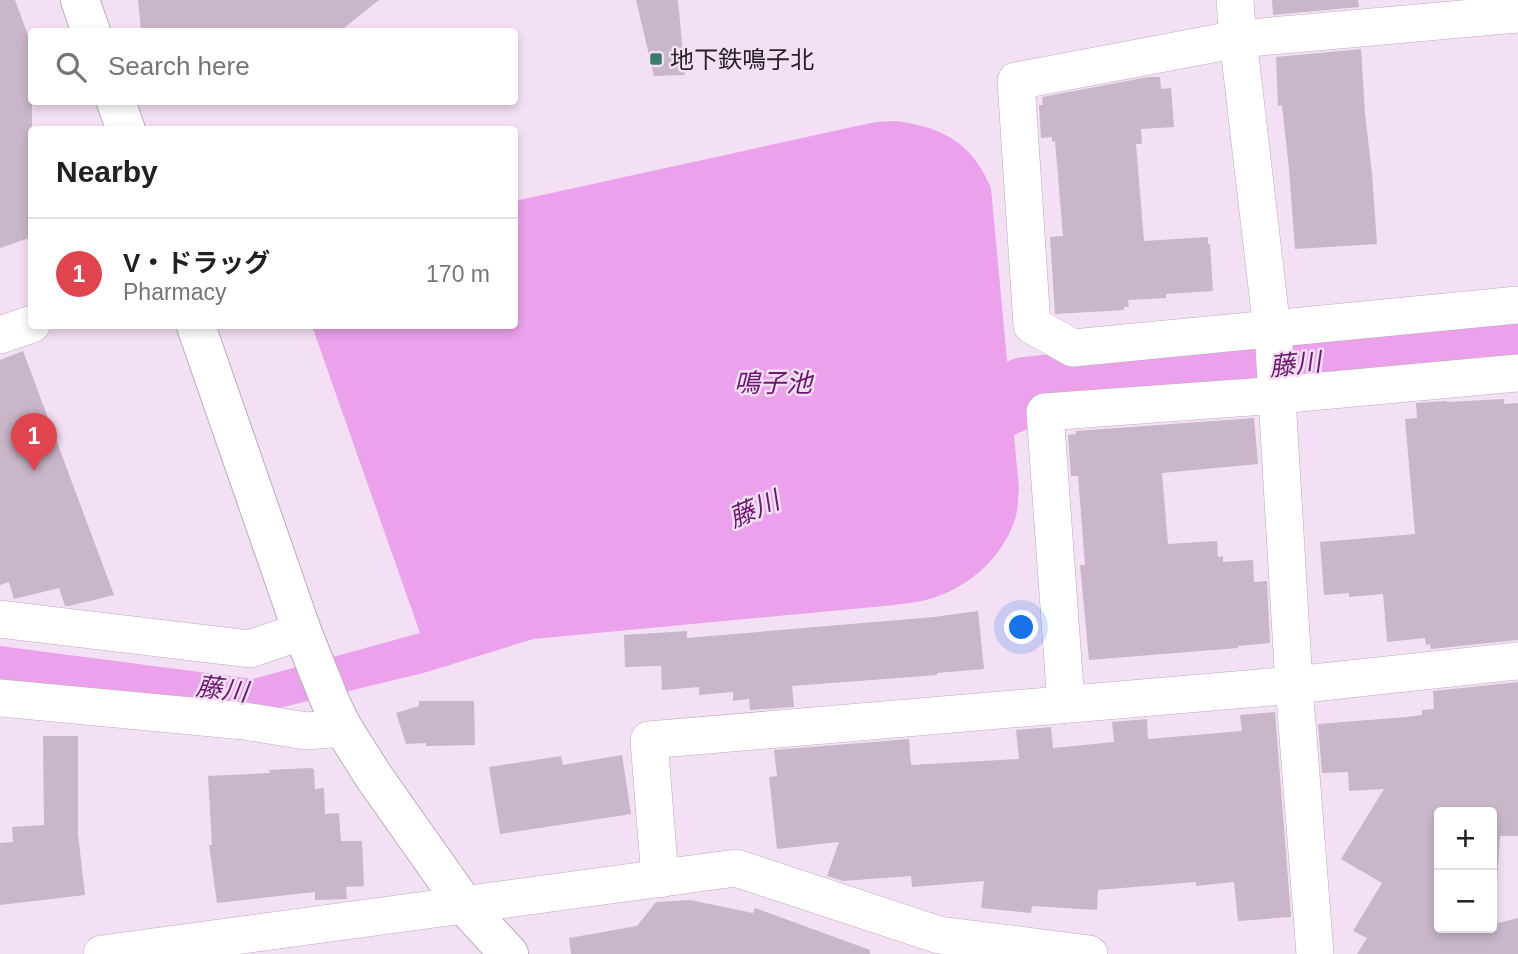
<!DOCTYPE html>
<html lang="en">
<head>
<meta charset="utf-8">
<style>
  body { margin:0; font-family:Arial,"Noto Sans JP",sans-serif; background:#f6f6f6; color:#202124 }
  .controls { position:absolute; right:21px; bottom:21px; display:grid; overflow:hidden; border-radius:7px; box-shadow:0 4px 10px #0003 }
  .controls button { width:63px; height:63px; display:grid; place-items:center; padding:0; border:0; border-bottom:2px solid #e0e0e0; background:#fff; color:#202124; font:35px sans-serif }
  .you { position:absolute; left:1022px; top:628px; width:24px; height:24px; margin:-18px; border:5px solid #fff; border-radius:50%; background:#1a73e8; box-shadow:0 0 0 10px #1a73e833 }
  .badge { display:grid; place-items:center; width:46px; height:46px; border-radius:50%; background:#db2777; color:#fff; font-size:23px; font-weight:700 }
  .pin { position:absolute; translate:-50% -58px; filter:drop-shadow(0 2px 4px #0008) }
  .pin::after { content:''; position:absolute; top:37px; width:24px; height:21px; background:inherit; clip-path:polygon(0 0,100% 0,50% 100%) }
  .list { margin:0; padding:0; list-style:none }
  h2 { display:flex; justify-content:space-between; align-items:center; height:91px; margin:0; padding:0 28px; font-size:30px }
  h2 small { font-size:23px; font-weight:400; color:#757577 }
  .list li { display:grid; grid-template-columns:46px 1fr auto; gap:21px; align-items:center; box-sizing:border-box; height:112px; padding:0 28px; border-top:2px solid #e0e0e0 }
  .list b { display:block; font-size:26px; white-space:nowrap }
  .list p { margin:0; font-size:23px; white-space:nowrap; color:#757577 }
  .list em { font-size:23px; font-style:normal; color:#757577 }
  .icon { flex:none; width:38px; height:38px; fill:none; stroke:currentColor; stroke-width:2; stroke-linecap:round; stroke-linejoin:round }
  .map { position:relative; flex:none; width:1518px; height:954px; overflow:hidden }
  .search { position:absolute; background:#fff; box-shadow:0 4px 10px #0003; left:28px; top:28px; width:490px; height:77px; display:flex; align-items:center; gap:18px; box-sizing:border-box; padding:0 24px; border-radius:7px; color:#757577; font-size:26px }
  .panel { position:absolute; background:#fff; box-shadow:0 4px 10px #0003; left:28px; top:126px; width:490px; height:203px; border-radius:7px }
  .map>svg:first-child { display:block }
  .water { fill:#eba1ec }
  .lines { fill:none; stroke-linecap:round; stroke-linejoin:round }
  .river { stroke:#eba1ec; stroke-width:70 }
  .building { fill:#c9b6c9; fill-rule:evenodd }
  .minor-casing { stroke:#bca9bc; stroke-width:38 }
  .tertiary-casing { stroke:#bca9bc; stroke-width:40 }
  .minor { stroke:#fff; stroke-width:37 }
  .tertiary { stroke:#fff; stroke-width:38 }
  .poi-dot { fill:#387a6b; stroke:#f4e0f4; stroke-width:2.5 }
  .labels { text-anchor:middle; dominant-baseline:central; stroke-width:5; stroke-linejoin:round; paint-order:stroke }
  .poi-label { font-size:24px; fill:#272027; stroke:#f4e0f4; text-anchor:start }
  .water-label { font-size:26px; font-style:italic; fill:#6d1671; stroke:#f4e0f4 }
</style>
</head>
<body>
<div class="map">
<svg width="1518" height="954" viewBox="0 0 1518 954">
  <rect width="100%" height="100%" fill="#f4e0f4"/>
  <path class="water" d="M897,121C944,128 972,143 991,188L1019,489C1018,497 1018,508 1016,516C1005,555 971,586 933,598C921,602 907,603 895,605L533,639L427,672L271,710L0,679V646L253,679L420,633L312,326H514L515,201L857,126L876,122Z"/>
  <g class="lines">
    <polyline class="river" points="921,437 1025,392 1308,361 1518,341"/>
  </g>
  <g class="building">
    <polygon points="0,0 15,0 32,46 32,237 0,248"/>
    <polygon points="138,0 379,0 339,32 141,32"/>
    <polygon points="636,0 678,0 685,75 654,76"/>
    <polygon points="1272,0 1358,0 1359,7 1273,15"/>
    <polygon points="1361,49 1365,113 1372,174 1377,244 1295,249 1289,169 1282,105 1278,106 1276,57"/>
    <polygon points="1148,77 1160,77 1161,89 1171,88 1174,127 1141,129 1142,144 1136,144 1144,241 1208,237 1208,244 1210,244 1213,291 1166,294 1166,298 1128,300 1129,307 1124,307 1124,310 1055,314 1050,237 1063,236 1055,141 1052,142 1052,137 1041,138 1039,105 1043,105 1042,97"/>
    <polygon points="23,351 114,595 69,606 65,606 59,588 14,599 9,582 0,585 0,360"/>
    <polygon points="1504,399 1504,404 1518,403 1518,640 1431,649 1430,644 1426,645 1425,638 1387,642 1383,594 1349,597 1349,593 1324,595 1320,542 1415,534 1405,419 1417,418 1416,403 1446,401 1447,402"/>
    <polygon points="1254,418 1258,464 1162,473 1168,544 1217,541 1218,557 1223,556 1223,562 1253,560 1254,582 1267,581 1270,643 1238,646 1238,648 1089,660 1080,565 1085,565 1078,476 1071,476 1068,435 1076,434 1076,431"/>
    <polygon points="978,611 984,669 937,673 937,675 792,686 794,707 750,710 749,699 733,701 733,692 699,695 699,687 662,690 661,666 625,667 624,635 687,631 687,638 934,617"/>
    <path d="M1518,682V836H1500L1494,924L1518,918V954H1357L1367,938L1353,931L1382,883L1341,859L1384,789L1349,791L1348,772L1322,773L1318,724L1407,717L1422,715V710L1434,709L1433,691ZM1439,812H1492V928H1439Z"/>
    <polygon points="419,701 474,701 475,745 426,746 426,743 406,744 396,713 419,706"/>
    <polygon points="1275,712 1291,917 1238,921 1234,882 1196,886 1196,882 1098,890 1097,910 1032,906 1031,913 981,908 984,881 912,887 911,876 843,881 827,876 839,842 777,849 769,777 777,776 774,750 909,739 911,765 1019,759 1016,730 1051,727 1053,748 1114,742 1112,722 1147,719 1148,739 1242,731 1240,715"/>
    <polygon points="43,736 78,736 78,834 85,895 0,905 0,843 13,842 12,827 44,825"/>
    <polygon points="622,755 631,814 500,834 489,767 561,756 563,765"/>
    <polygon points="309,768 314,769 315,789 324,788 325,814 339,813 341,841 362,841 364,886 346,887 347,899 315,900 315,892 217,903 209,845 212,845 208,776 270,773 269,770"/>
    <polygon points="690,900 753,913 755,908 870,950 870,954 571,954 569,938 637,926 656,902"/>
  </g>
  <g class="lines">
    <g class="minor-casing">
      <g id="minor">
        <polyline points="1235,0 1238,39 1274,347 1294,685 1315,954"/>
        <polyline points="1518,14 1238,39 1016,81 1032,325 1073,348 1518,305"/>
        <polyline points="0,335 32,324"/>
        <polyline points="0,619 250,649 302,631"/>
        <polyline points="0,698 244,721 306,731 343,728"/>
        <polyline points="1066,704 1045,412 1278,395 1518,373"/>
        <polyline points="660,879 649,740 1294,685 1518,661"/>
        <polyline points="102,954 736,868 939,935 1089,954"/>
      </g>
    </g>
    <g class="tertiary-casing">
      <g id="tertiary">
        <polyline points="80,0 91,32"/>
        <polyline points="116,102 126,130"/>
        <polyline points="196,326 302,631 332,706 343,728 374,777 465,906 509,954"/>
      </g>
    </g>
    <use href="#minor" class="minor"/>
    <use href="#tertiary" class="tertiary"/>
  </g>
  <rect class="poi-dot" x="649" y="52" width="14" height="14" rx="3.5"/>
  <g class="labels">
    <g class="poi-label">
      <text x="670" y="59">地下鉄鳴子北</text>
    </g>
    <g class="water-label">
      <text transform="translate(1295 364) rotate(-6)">藤川</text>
      <text x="773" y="383">鳴子池</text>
      <text transform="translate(754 509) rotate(-23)">藤川</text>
      <text transform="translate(222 689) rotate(7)">藤川</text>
    </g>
  </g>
</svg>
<div class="controls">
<button>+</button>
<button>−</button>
</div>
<div class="you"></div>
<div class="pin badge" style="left:34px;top:471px;background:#e0444e">1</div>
<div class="search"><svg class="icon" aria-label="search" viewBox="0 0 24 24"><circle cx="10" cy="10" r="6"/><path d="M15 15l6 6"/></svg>Search here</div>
<section class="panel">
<h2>Nearby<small></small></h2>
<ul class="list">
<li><span class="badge" style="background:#e0444e">1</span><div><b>V・ドラッグ</b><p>Pharmacy</p></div><em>170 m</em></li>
</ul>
</section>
</div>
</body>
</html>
